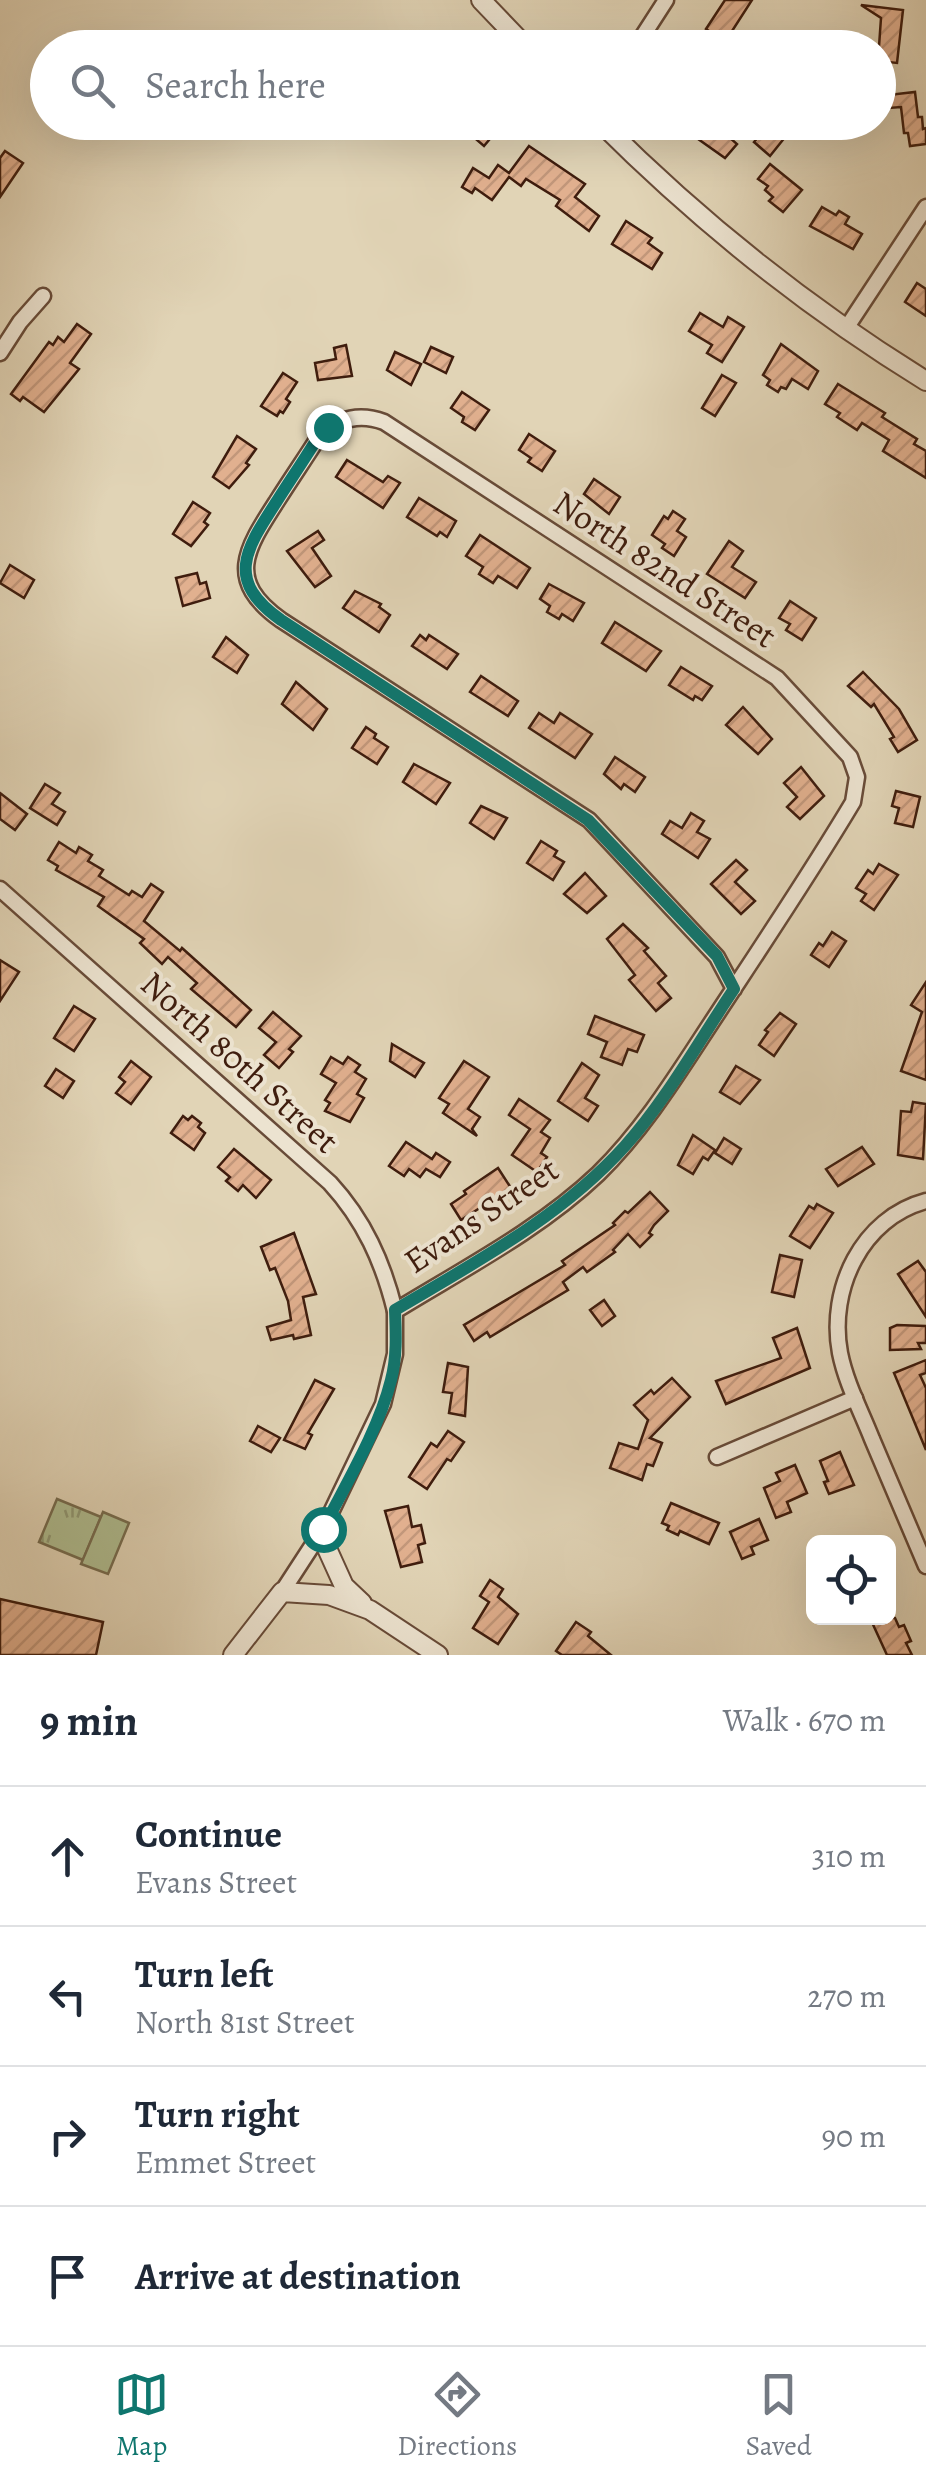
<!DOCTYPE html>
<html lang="en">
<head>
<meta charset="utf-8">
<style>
  body { margin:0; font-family:Alegreya,serif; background:#f2f2f3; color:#1f2937 }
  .controls { position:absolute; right:30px; bottom:30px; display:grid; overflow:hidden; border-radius:15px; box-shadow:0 10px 40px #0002 }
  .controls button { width:90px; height:90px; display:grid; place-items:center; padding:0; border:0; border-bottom:2px solid #e0e1e3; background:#fff; color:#1f2937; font:50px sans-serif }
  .stop { position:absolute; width:30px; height:30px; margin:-22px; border:8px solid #0f766e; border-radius:50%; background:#fff }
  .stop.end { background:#0f766e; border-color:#fff; box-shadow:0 2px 10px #0008 }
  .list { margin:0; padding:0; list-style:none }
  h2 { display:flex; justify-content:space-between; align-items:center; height:130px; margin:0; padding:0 40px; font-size:42px }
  h2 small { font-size:32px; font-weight:400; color:#747a83 }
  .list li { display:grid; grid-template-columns:65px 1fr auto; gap:30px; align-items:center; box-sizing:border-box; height:140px; padding:0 40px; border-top:2px solid #e0e1e3 }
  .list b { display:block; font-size:38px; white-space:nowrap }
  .list p { margin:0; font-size:32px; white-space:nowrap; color:#747a83 }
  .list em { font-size:32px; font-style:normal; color:#747a83 }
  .icon { flex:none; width:55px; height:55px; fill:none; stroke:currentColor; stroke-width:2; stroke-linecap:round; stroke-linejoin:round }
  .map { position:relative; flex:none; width:926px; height:1655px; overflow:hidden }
  .search { position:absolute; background:#fff; box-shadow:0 10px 40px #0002; left:30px; right:30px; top:30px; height:110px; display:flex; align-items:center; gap:25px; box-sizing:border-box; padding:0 35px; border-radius:55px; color:#747a83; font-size:38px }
  .sheet { height:690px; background:#fff }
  nav { display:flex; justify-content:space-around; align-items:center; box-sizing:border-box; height:140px; border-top:2px solid #e0e1e3; background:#fff; font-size:28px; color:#747a83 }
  nav a { display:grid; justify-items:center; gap:5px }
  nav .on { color:#0f766e }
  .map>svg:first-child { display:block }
  .park { fill:url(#park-tufts); stroke:#776d50; stroke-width:2.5 }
  .pitch { fill:#afbd91; stroke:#776d50; stroke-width:2.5 }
  .building { fill:url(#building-hatch); stroke:#3f1d0e; stroke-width:2.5 }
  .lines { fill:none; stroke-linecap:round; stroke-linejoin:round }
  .minor-casing { stroke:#684b38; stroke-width:19 }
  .tertiary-casing { stroke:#684b38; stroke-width:22 }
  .minor { stroke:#ece3d0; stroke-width:14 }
  .tertiary { stroke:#ece3d0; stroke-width:18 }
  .route { stroke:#0f766e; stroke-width:12 }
  .labels { text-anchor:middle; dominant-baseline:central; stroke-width:8; stroke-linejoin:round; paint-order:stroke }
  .street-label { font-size:35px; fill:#3f1d0e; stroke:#ece3d0 }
</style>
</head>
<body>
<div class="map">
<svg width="926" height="1655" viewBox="0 0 926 1655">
  <defs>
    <pattern id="park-tufts" width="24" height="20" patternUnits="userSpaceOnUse" patternTransform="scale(2.5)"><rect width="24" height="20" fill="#afbd91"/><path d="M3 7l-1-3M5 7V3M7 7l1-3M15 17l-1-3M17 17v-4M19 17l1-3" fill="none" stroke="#909975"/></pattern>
    <pattern id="building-hatch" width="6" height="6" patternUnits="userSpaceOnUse" patternTransform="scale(2.5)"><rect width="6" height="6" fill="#e1b08f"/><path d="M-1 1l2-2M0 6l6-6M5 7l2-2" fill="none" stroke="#c2977a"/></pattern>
  </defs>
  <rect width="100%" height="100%" fill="#e1d4b6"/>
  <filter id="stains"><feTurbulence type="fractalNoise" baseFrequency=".002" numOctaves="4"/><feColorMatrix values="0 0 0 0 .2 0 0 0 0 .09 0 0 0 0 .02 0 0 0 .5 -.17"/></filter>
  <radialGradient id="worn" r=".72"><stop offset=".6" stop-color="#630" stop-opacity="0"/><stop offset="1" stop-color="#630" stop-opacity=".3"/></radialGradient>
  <polygon class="park" points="57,1499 101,1517 83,1560 39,1542"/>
  <polygon class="pitch" points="103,1512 129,1523 108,1574 81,1564"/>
  <g class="building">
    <polygon points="725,0 752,0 725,42 706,29"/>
    <polygon points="861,5 903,10 897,63 878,61 881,18"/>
    <polygon points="915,92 918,117 922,117 923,129 926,128 926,144 910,146 908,133 904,133 901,107 889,108 888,95"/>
    <polygon points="456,122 504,122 484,146"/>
    <polygon points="701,122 712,122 737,144 725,158 691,134"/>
    <polygon points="770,123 786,136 770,156 754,142"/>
    <polygon points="529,146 585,184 575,197 599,216 589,231 556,206 560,200 526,179 521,186 509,177 492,200 475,188 472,193 462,187 473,168 489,178 498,165 509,173"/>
    <polygon points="5,151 23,163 0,197 0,158"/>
    <polygon points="770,164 802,190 783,212 769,201 773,197 765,190 768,186 758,179"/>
    <polygon points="822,207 836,215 839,211 849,217 845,224 862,234 853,249 810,226"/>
    <polygon points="626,221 652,238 648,243 662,253 652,269 612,244"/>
    <polygon points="917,283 926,289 926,316 905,302"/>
    <polygon points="700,313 723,327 728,317 744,327 722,362 707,353 712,345 689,331"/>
    <polygon points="77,324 91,334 70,363 79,369 44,412 23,397 20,401 11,394 49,342 53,345 58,337 64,342"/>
    <polygon points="781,344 818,371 808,389 792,379 786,389 781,387 778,392 767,385 770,380 763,375"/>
    <polygon points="346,345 352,376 318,380 315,363 336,359 334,348"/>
    <polygon points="431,347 453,357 446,373 424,362"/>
    <polygon points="395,352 421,364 411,385 387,370"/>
    <polygon points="283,373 297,382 286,399 290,402 283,413 280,411 277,416 261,406"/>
    <polygon points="722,375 736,383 715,416 702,408"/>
    <polygon points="838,384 885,413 882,417 917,439 914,444 926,451 926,478 883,451 889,440 862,423 857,430 837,417 840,413 825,404"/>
    <polygon points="462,392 489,410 475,430 462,422 464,417 451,408"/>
    <polygon points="529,434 555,451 542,471 528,462 531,458 519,450"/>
    <polygon points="237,436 256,449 246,463 249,465 229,488 213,477"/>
    <polygon points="347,460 383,482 388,476 400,483 383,508 336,477"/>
    <polygon points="594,479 620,497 609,514 584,494"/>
    <polygon points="419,498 456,521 447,537 440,532 437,536 407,517"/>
    <polygon points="193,502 210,513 204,522 208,525 191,546 173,534"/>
    <polygon points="673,511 685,519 677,531 686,537 674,556 662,548 665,544 652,535 664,516 668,519"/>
    <polygon points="318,531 324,540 312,548 331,576 315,587 287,551"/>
    <polygon points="480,535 530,568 517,588 498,576 493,583 479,574 483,567 466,556"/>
    <polygon points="729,541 743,551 732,567 756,582 745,598 707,574"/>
    <polygon points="10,565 34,580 24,598 0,583"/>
    <polygon points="197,573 200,584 206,582 210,598 183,606 176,578"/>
    <polygon points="549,584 584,603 573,621 562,614 559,619 547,612 550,606 540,599"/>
    <polygon points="355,591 381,604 379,607 390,615 379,632 343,608"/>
    <polygon points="790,601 816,618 802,640 786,630 790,624 779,618"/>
    <polygon points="615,622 661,651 646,671 602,643"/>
    <polygon points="420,635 426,640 429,635 458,654 447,669 412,646"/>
    <polygon points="226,637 248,655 237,673 213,657"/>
    <polygon points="681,667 712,686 702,700 695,696 693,700 669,685"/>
    <polygon points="863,672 899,709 917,740 898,752 890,739 894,737 874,704 871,707 848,686"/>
    <polygon points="481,676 518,701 508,716 470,692"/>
    <polygon points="296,682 327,709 313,730 282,704"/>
    <polygon points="743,707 772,739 758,754 726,725"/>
    <polygon points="539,713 554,723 560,713 592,734 575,758 529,728"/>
    <polygon points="366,727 376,734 374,738 388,747 377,764 352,748"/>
    <polygon points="615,757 645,777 635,792 624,784 621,789 604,774"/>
    <polygon points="414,764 450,783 436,804 403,782"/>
    <polygon points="801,767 824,796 800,819 787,807 797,797 784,783"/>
    <polygon points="45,784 60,793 52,804 65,812 57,825 30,808"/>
    <polygon points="896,791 920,797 913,827 895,823 899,808 892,806"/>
    <polygon points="0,793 27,814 15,830 0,819"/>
    <polygon points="481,806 507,818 494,839 470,823"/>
    <polygon points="691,813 704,821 697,832 710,839 698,858 662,834 670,821 682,828"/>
    <polygon points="541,841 557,851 554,856 564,862 553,880 527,863"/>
    <polygon points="59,842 76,853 79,847 92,855 88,861 103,870 99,876 129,895 132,891 142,897 151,884 163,892 144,921 180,951 182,948 251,1010 236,1027 191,989 197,983 168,957 162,964 140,943 144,939 98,906 104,897 56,870 58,866 48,860"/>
    <polygon points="736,860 747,870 735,882 755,901 741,914 711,884"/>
    <polygon points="879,864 898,875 874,910 861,901 866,894 856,888 868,870 873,874"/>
    <polygon points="585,873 606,896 587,913 564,894"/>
    <polygon points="623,924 648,948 644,951 666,976 658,983 671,998 656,1011 629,980 635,975 607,939"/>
    <polygon points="832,932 846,941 829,967 811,955 819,943 823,946"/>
    <polygon points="0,960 19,972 0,1001"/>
    <polygon points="926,982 926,1080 901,1071 922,1012 911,1005"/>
    <polygon points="74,1006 95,1019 74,1051 54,1038"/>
    <polygon points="273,1012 301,1036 289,1049 293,1052 279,1068 264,1055 276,1042 259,1028"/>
    <polygon points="780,1013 796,1024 774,1056 759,1045 768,1032 765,1030"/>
    <polygon points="595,1016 644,1035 637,1052 628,1049 622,1065 601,1057 607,1042 588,1034"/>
    <polygon points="392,1044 424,1063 415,1077 390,1061"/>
    <polygon points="331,1057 343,1064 348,1057 360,1065 355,1072 366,1079 357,1094 364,1098 350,1122 325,1111 330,1103 325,1100 336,1083 321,1074"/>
    <polygon points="131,1061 151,1077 131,1104 116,1093 125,1082 119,1077"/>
    <polygon points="464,1061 489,1077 468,1109 480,1117 472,1129 477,1136 443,1113 449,1104 439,1098"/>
    <polygon points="582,1063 599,1075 585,1098 598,1106 588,1121 558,1101"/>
    <polygon points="736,1066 760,1080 740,1104 720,1092"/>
    <polygon points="56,1069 74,1081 63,1098 45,1086"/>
    <polygon points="519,1099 550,1120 541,1132 550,1138 541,1153 547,1157 537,1172 512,1155 530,1129 509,1115"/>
    <polygon points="913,1102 926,1104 923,1159 898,1155 901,1111 911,1112"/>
    <polygon points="183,1116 188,1120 192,1116 201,1123 198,1127 205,1133 194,1150 171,1133"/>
    <polygon points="693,1135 715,1150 708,1160 703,1157 693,1174 678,1165"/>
    <polygon points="724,1138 741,1149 732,1164 715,1153"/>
    <polygon points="406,1142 432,1159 436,1153 450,1162 440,1177 426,1169 420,1177 409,1169 404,1176 389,1166"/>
    <polygon points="862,1147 874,1164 838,1186 826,1169"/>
    <polygon points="234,1149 271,1180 256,1198 243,1185 238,1191 226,1181 230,1177 218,1167"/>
    <polygon points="498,1168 511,1188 461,1220 451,1204 466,1194 464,1191"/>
    <polygon points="650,1192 668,1211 654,1225 649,1233 652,1235 640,1247 628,1234 613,1250 615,1252 587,1272 583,1267 563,1282 568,1290 490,1337 487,1332 474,1341 464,1325 565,1265 562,1261 615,1225 613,1223 625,1211 628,1213"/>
    <polygon points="817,1204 833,1213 810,1248 790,1236 809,1206 814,1209"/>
    <polygon points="294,1233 316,1294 303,1297 311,1335 294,1339 293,1335 271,1340 267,1327 291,1320 288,1301 275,1268 270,1270 261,1247"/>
    <polygon points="780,1255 802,1260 794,1297 772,1292"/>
    <polygon points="918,1261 926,1272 926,1317 898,1274"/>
    <polygon points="604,1300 615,1316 602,1326 590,1310"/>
    <polygon points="897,1325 926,1326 926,1343 918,1343 921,1349 890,1350 890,1328"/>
    <polygon points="797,1328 810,1368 726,1404 716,1381 781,1358 773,1338"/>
    <polygon points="926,1360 926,1373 920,1375 926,1388 926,1450 894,1373"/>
    <polygon points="448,1363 468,1367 465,1416 449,1413 452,1393 443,1392"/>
    <polygon points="672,1378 690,1397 650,1438 662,1443 653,1466 647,1464 642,1480 610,1468 619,1443 638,1449 648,1420 634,1405 651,1390 654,1394"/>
    <polygon points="315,1380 334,1389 308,1433 312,1435 305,1449 284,1440"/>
    <polygon points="258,1426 280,1438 271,1452 250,1441"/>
    <polygon points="448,1431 464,1442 451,1461 447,1459 427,1489 409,1477 431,1443 437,1447"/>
    <polygon points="840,1452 854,1485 829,1494 824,1482 828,1481 820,1461"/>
    <polygon points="795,1465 807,1493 787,1502 791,1512 776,1518 764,1488 780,1481 776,1473"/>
    <polygon points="671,1503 719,1523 709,1544 680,1531 678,1535 667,1530 669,1526 662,1523"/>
    <polygon points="408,1506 412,1527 421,1525 425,1543 418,1545 422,1562 401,1567 385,1511"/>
    <polygon points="759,1519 768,1540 751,1547 754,1554 742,1559 730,1532"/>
    <polygon points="490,1580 503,1589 498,1597 518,1614 498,1644 473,1628 489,1602 480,1596"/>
    <polygon points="0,1599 103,1622 96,1655 0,1655"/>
    <polygon points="870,1618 895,1618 899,1627 904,1625 911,1641 906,1643 912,1655 887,1655"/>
    <polygon points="576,1622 591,1632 588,1636 611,1655 562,1655 556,1651"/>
  </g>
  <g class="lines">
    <g class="minor-casing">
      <g id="minor">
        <polyline points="635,48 666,0"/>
        <polyline points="847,327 926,207"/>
        <polyline points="0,353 20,322 43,296"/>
        <path d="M0,889L330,1183C364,1220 383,1262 395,1311"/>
        <path d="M926,1201C862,1218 828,1289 840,1353C846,1383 861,1411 872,1439C890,1481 908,1523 926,1566"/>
        <polyline points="717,1457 855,1398"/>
        <path d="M282,1592L323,1529L383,1404L395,1354V1311C465,1268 539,1230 598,1174C646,1127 680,1070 717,1014C763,944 810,874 853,802L857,777L850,757L777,678L384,422C360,413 339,418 320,435C306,457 291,479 277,501C246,549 225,580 281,620L589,820L717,957L734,989"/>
      </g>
    </g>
    <g class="tertiary-casing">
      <g id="tertiary">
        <polyline points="481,0 527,48"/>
        <path d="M600,122C697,219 809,309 926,381"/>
        <polyline points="320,1533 344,1586 362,1603"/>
        <polyline points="233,1655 282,1592 329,1595 370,1610 438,1655"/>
      </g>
    </g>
    <use href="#minor" class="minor"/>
    <use href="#tertiary" class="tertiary"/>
  </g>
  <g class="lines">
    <path class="route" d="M323,1529C346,1484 379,1429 391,1380C397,1357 396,1334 395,1310C476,1262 561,1217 625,1146C667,1099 699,1041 734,989L717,956L588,820L281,620C224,580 246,549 277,501C291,479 306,457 320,434L328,427"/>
  </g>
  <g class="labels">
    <g class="street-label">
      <text transform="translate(665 569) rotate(33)">North 82nd Street</text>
      <text transform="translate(240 1062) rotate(42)">North 80th Street</text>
      <text transform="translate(481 1215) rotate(-34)">Evans Street</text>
    </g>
  </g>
  <rect width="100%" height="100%" filter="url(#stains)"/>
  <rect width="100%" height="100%" fill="url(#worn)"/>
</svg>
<div class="controls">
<button><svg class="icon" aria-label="locate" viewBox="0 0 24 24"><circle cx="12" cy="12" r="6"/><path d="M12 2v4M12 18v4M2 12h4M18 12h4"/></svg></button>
</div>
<div class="stop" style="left:323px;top:1529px"></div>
<div class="stop end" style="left:328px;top:427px"></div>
<div class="search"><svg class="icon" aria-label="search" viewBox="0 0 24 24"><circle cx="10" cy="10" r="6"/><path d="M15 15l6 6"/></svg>Search here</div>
</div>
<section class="sheet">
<h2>9 min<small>Walk · 670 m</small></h2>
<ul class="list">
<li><svg class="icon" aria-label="ahead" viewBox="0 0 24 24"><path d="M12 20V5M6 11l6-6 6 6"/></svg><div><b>Continue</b><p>Evans Street</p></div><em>310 m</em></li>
<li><svg class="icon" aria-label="left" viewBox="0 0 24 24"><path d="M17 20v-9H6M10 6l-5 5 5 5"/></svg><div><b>Turn left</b><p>North 81st Street</p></div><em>270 m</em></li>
<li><svg class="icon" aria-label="right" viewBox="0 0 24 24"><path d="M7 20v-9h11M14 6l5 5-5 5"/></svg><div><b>Turn right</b><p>Emmet Street</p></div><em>90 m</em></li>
<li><svg class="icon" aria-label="arrive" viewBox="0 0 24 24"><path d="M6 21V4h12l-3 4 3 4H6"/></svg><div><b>Arrive at destination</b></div></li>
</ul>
</section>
<nav>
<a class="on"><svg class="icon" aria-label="map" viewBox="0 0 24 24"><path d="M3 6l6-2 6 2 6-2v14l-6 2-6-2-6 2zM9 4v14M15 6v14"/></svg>Map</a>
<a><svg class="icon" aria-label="directions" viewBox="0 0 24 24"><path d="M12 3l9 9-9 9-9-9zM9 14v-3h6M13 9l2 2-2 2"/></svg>Directions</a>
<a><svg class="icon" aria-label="saved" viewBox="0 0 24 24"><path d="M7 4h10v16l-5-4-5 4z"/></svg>Saved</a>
</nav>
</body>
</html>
